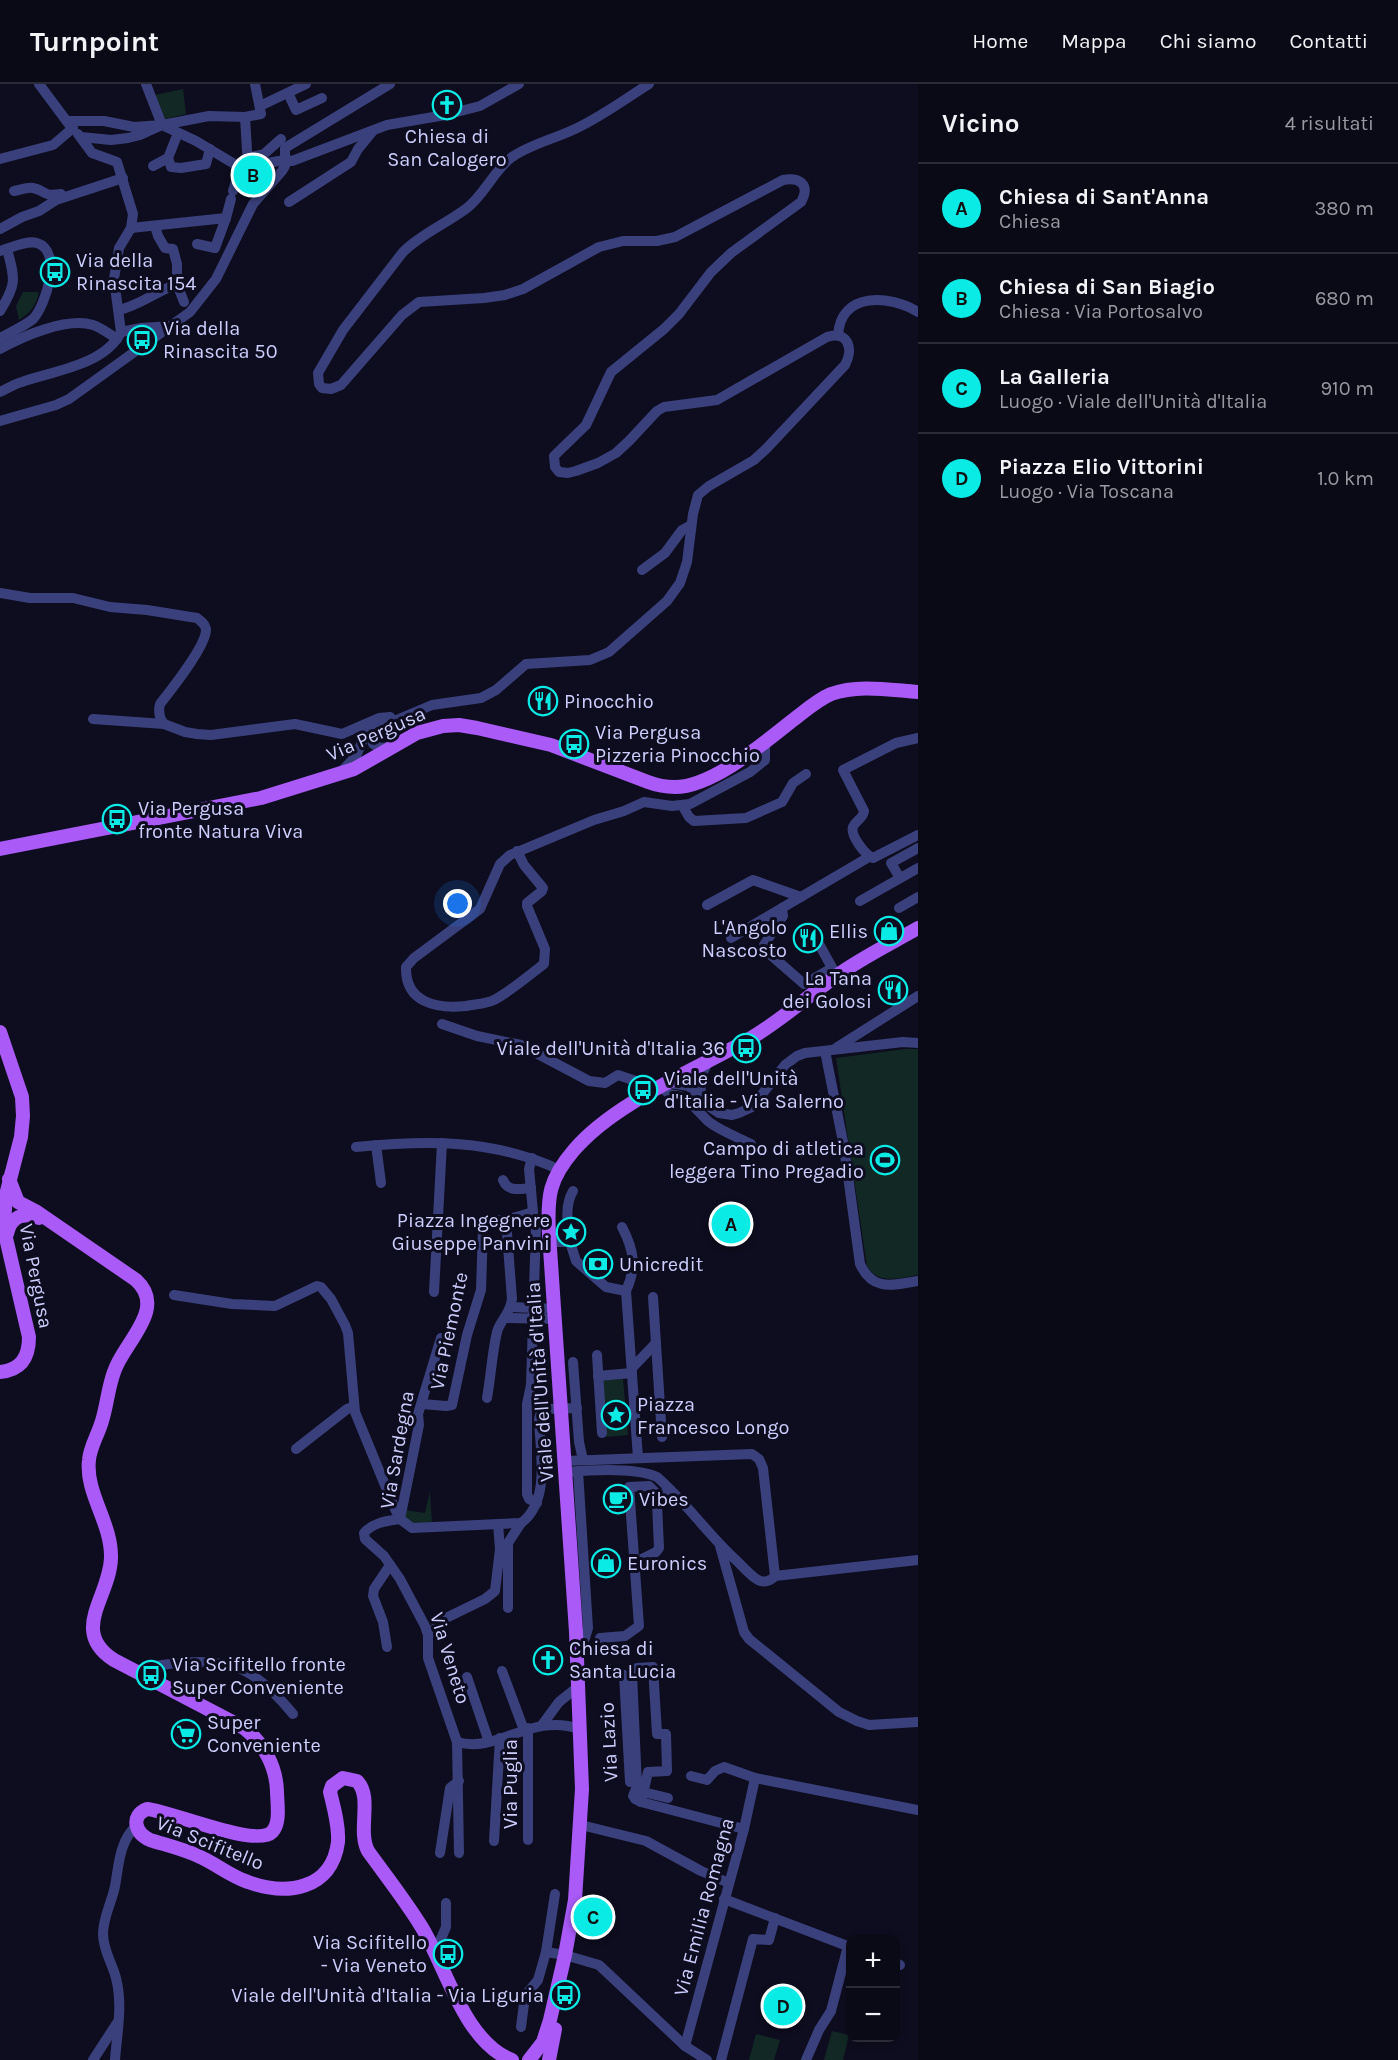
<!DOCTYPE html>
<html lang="it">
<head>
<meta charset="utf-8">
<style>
  body { margin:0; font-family:Karla,sans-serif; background:#131320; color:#f1f3f6 }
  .controls { position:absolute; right:18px; bottom:18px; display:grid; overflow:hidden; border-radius:12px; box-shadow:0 3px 9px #0003 }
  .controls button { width:54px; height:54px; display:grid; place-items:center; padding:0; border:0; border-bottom:2px solid #2a2b36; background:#0a0a17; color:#f1f3f6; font:30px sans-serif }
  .you { position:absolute; left:458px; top:820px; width:21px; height:21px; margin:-15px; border:4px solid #fff; border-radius:50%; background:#1a73e8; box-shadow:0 0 0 9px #1a73e833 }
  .badge { display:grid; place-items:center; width:39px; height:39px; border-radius:50%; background:#0bebe6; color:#111; font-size:20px; font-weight:700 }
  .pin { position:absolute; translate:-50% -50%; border:3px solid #fff; box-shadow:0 2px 6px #0006 }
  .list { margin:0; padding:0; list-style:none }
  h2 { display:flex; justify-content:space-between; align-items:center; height:78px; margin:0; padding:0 24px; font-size:26px }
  h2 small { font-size:20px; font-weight:400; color:#999aa1 }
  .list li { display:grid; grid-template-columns:39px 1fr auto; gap:18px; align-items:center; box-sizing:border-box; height:90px; padding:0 24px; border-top:2px solid #2a2b36 }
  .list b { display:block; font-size:22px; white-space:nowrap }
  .list p { margin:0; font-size:20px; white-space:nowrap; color:#999aa1 }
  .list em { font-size:20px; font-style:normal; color:#999aa1 }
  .map { position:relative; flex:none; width:918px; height:1976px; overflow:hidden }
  header { display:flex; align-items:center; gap:36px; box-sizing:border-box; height:84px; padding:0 30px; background:#0a0a17; border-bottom:2px solid #2a2b36 }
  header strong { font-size:28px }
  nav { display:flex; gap:33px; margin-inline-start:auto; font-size:21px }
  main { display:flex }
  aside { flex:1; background:#0a0a17 }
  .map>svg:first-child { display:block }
  .green { fill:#112825 }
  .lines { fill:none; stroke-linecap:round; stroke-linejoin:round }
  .minor { stroke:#3a407c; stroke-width:10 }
  .major { stroke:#a95af7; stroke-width:14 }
  .labels { text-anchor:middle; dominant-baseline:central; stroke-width:6; stroke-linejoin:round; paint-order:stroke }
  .poi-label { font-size:20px; fill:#cdcefd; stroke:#0e0d1f; text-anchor:start }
  .street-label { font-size:20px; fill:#cdcefd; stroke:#0e0d1f }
</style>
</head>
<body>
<header>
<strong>Turnpoint</strong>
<nav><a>Home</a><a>Mappa</a><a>Chi siamo</a><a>Contatti</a></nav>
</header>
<main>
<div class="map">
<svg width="918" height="1976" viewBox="0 0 918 1976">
  <rect width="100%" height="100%" fill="#0e0d1f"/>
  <g class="green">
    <polygon points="183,5 186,30 165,35 155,11"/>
    <path d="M23,208H39C36,222 30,229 19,236L16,222Z"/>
    <path d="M905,965H918V1191C899,1194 878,1201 867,1182L836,974Z"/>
    <polygon points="623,1295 628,1351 606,1353 606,1343 608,1342 606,1319 604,1318 603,1298 604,1296"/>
    <polygon points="430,1407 432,1440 421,1441 408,1438 404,1429 405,1426 425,1429"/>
    <polygon points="832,1947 849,1951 843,1976 824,1976"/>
    <polygon points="756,1950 780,1956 774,1976 749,1976"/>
  </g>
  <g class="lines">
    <g class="minor">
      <polyline points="39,0 71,43"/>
      <polyline points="146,0 162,41"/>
      <polyline points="288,9 296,26 322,14"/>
      <polyline points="260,22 306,0"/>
      <polyline points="245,33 248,83"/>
      <polyline points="67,37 104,37 134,43 162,41 196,57 236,81 243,83 285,76 292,77 387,41 445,31 480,22 519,0"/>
      <polyline points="81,53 111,56 128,54 140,51 162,41 209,32 245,33 261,30 255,0"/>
      <polyline points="168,74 171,83 181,84 206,80 210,65"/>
      <polyline points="247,74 264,70 281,55"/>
      <polyline points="0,75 53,61 73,44"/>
      <polyline points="153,82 168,74 178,49"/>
      <path d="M14,107C20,106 27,103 33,104C47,107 42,113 61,110"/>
      <polyline points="233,107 236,97 236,81"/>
      <polyline points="289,118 351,78 358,65 372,48"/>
      <polyline points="131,144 226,134 231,115"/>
      <polyline points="0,145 22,133 39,127 56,116 123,94"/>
      <polyline points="197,160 215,164 226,134"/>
      <path d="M0,167C11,164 26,156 37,159C63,167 46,221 33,235C23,243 11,248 0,254"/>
      <polyline points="177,200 184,218"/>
      <path d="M119,226C140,221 157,207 177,200V180L173,165L165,164L158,152L155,142"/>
      <path d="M0,227C17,200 15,195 7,165"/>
      <polyline points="121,248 141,244 171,242"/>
      <path d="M838,251C841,207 890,211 918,228"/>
      <path d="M0,265C23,252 67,233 93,241C102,244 109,250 117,255"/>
      <path d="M0,308C7,305 14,300 22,298C53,287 105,281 121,248L114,195L119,164L131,144L133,130L117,78L92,69L78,50"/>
      <polyline points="0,337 56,321 69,315 190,228 216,195 253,120 282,87 285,82 285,64 390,0"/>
      <polyline points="642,486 665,469 682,446 691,441"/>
      <path d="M0,509L30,514H73L110,523L147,526L197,534C201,537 205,540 206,545C207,561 171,606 160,620C158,628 159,634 164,640"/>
      <polyline points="93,635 164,640 185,648 197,650 211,651 295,640 342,650 379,634 390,633 394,637"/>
      <polyline points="380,643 372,653 373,660 380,664 391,663"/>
      <path d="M918,654L896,659L843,686L864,727C863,735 856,736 853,743C850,751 865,771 873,774L918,751"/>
      <path d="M341,688L356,672L365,651L373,646L432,621L481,614L496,606L526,580L590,576L609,568L667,517L680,499L687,478L693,430L698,411L709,402L754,376L766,365L845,281C854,265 848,246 827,253L717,316L664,323L657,327L629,357L616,369L598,379L576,387L568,389L559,388L555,383L554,372L586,341L611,288L664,245L679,230L711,188L731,169L801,118C811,100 799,93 783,96L675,153L657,157H623L599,163L523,205L505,211L484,214L419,218L402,231L341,301L331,305L322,304L319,300L318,289L343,246L403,168C422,149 446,140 467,124C485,110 494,86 512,73C531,60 554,55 575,45C601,33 625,15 649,0"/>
      <polyline points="682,721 689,733 694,737 746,734 782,718 793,699 806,690"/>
      <path d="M517,767L524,781L543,804L542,807L527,819V822L545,865L544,880C528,892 511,907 494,916C485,920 476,920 466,922C437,925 405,919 406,883L414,874L480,825L500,780L510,771L594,736L624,727L644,718L672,722L690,720L750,688L765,676V659"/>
      <polyline points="900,794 891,779 918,764"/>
      <polyline points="860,817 918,784"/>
      <polyline points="707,821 753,796 801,813"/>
      <polyline points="782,824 783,832 764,861 764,865 804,900 832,884"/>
      <polyline points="899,824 918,813"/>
      <polyline points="814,851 835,889"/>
      <polyline points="731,854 869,773"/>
      <polyline points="442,940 477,952 521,961 589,997 605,999 618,991 657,1004"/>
      <polyline points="836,964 918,912"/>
      <path d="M825,967L844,1063L860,1180C873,1208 893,1201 918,1197"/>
      <polyline points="669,999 689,1002 707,1021 719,1029 732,1031 739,1029 752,1023 785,981 797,972 805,969 903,958 918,959"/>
      <path d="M661,1002C672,1016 675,1007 685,1015C694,1021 701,1031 709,1038C721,1047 737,1053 751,1060"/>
      <polyline points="700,1013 702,990 708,978"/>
      <polyline points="376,1061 381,1099"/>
      <path d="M356,1063C428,1056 493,1055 560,1086"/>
      <path d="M503,1096C508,1108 519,1105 531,1104"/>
      <polyline points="536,1142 531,1301 527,1320 527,1410 529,1415 537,1419"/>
      <path d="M622,1143C634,1166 637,1183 626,1207L638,1374"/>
      <path d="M549,1158H570C568,1141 564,1122 573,1107"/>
      <polyline points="570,1158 576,1177 606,1203 626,1207"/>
      <polyline points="434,1208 442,1059"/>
      <path d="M174,1211L232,1220L275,1222L317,1202L321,1203L331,1215L345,1241L348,1249L355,1328L394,1423L400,1435C387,1437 374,1438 364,1449L365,1455L384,1472L400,1495L425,1542L428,1551V1574L457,1658L459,1769"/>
      <polyline points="653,1213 662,1353"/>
      <polyline points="511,1223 555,1225"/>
      <polyline points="506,1234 556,1235"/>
      <path d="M441,1254L418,1330L419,1341L400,1435L412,1444L521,1439C551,1417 540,1367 539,1335L541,1328L546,1325L577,1324"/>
      <polyline points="597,1271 602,1349"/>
      <polyline points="573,1278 579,1358 583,1376"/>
      <polyline points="632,1284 656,1259"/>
      <polyline points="598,1292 632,1289"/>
      <path d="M487,1314C491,1292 492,1269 497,1248C500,1236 510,1231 512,1215L506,1136"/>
      <path d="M422,1320L446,1322L452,1321L467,1251L481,1206L483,1144C489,1135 495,1137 504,1136C513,1134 524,1131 533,1128L529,1085L532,1074"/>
      <polyline points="296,1365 347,1325 354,1322"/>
      <polyline points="565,1377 752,1370 759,1375 763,1384 775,1492 918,1476"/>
      <path d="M566,1388C589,1386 636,1383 657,1393C686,1418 708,1451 737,1477C743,1483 751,1492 758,1496C764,1499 771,1497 775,1492"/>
      <polyline points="720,1462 744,1548 749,1555 839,1628 857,1637 869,1641 918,1638"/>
      <polyline points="634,1479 656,1468 659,1464 657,1419 664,1409"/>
      <polyline points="508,1524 508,1459 521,1439"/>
      <polyline points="428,1551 446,1534 485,1515 495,1507 500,1465 498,1440"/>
      <polyline points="600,1554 625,1552 639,1542 629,1403 649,1402 660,1413"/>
      <polyline points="577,1560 585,1554 588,1544 578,1387"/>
      <polyline points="387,1563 383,1538 373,1512 374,1505 390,1481"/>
      <path d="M135,1587C150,1582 165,1580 181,1579C235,1573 259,1589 293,1630"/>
      <polyline points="502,1587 524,1646"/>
      <polyline points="624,1591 630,1698"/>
      <polyline points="467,1593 489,1658"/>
      <polyline points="542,1641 559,1618 579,1602"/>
      <path d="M457,1658C499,1670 529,1628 580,1645"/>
      <polyline points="691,1692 707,1696 715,1687 724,1683 755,1694 918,1726"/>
      <polyline points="643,1708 668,1714"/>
      <polyline points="633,1712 637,1702 632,1590 637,1584 653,1583 657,1650 666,1650 667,1687 648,1688 641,1718"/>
      <polyline points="635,1715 641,1718 744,1745"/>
      <polyline points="581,1741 646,1757 701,1787 729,1799"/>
      <polyline points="528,1756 528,1644"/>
      <polyline points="494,1757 500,1654"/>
      <polyline points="440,1769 450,1704 459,1697"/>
      <polyline points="724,1815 850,1863"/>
      <polyline points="546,1868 565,1871 599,1881 685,1962 707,1976"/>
      <polyline points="435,1869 446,1843 446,1819"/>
      <polyline points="896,1879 900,1881"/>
      <polyline points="521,1943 525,1912 538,1896 546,1868 555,1810"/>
      <polyline points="685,1962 744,1745 755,1694"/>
      <polyline points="93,1976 117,1939"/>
      <path d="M115,1976C117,1949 123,1921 116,1894C112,1879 103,1866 103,1850C103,1833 112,1818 115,1802C119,1781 119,1758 136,1742"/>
      <polyline points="721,1976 753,1855 769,1856 775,1834"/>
      <polyline points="806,1976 819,1946 831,1927 848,1862"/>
    </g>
    <g class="major">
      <path d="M0,765L261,714L354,685L417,649L443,642L459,641L477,644L551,661L648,698C656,701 665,703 675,703C712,703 764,659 793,636C805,627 817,616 831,610C858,600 890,606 918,608"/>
      <path d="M0,948L22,1013L23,1032L21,1053L6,1111L4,1139L6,1154L29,1253C29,1273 21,1286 0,1288"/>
      <path d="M9,1095L18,1118L37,1128L136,1196C168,1225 123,1259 114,1288C108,1304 107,1321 102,1337C98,1351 90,1363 89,1376C85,1409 112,1439 111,1474C110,1513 69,1547 114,1576L244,1644C263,1659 276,1681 277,1707C277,1719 281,1739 272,1748C256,1764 170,1727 147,1725C130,1732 135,1749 150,1756C166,1761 183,1765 198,1772C215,1779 230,1792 248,1798C286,1812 332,1806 338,1758C339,1742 334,1724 330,1708L332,1702L343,1694L357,1697C373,1713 357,1746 368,1767C386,1792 405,1816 421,1842C446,1882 464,1958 512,1976"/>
      <path d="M7,1150C11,1132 23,1128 39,1134"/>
      <path d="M529,1976L543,1958L550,1936L565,1871L575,1816L582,1705L576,1548L549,1150C547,1112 549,1095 574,1066C615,1018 696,986 751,954C780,937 807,913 835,893C861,874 890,860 918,844"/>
      <polyline points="549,1976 555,1945"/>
    </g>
  </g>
  <defs>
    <g id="church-ring" transform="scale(1.5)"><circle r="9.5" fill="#0e0d1f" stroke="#0bebe6" stroke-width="1.5"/><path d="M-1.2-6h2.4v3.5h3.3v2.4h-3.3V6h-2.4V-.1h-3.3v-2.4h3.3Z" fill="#0bebe6"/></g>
    <g id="bus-ring" transform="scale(1.5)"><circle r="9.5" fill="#0e0d1f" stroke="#0bebe6" stroke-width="1.5"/><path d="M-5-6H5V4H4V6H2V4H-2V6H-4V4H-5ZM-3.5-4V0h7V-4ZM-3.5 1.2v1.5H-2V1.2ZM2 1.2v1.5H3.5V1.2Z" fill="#0bebe6"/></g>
    <g id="restaurant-ring" transform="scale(1.5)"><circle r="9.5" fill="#0e0d1f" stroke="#0bebe6" stroke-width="1.5"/><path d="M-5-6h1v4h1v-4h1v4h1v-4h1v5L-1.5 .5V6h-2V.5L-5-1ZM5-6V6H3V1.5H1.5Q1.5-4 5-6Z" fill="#0bebe6"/></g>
    <g id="shop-ring" transform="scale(1.5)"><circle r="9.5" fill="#0e0d1f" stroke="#0bebe6" stroke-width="1.5"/><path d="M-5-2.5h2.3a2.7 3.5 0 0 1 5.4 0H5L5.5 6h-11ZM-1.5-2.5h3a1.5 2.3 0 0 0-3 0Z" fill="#0bebe6"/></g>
    <g id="stadium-ring" transform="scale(1.5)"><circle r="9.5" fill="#0e0d1f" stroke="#0bebe6" stroke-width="1.5"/><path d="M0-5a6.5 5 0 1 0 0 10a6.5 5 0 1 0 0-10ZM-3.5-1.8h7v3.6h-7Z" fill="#0bebe6"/></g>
    <g id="sight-ring" transform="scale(1.5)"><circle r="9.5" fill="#0e0d1f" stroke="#0bebe6" stroke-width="1.5"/><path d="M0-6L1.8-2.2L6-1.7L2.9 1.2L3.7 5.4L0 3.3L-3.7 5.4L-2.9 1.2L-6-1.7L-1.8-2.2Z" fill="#0bebe6"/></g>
    <g id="bank-ring" transform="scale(1.5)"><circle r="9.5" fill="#0e0d1f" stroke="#0bebe6" stroke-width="1.5"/><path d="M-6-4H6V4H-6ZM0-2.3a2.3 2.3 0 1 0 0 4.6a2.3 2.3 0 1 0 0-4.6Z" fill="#0bebe6"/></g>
    <g id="cafe-ring" transform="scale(1.5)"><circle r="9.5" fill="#0e0d1f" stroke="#0bebe6" stroke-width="1.5"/><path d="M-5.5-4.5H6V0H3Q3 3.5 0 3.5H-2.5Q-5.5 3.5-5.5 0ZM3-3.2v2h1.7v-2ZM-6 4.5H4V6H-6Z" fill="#0bebe6"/></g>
    <g id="supermarket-ring" transform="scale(1.5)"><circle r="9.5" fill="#0e0d1f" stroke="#0bebe6" stroke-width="1.5"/><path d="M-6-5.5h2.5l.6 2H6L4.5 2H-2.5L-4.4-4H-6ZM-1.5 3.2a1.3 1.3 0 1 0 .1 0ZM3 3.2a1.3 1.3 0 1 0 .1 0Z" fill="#0bebe6"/></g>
  </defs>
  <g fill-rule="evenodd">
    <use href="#church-ring" x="447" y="21"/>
    <use href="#bus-ring" x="55" y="188"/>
    <use href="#bus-ring" x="142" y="256"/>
    <use href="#restaurant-ring" x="543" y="617"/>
    <use href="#bus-ring" x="574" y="660"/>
    <use href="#bus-ring" x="117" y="735"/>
    <use href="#shop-ring" x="889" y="847"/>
    <use href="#restaurant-ring" x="808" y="854"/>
    <use href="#restaurant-ring" x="893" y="906"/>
    <use href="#bus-ring" x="746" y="964"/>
    <use href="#bus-ring" x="643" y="1006"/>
    <use href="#stadium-ring" x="885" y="1076"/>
    <use href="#sight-ring" x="571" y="1148"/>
    <use href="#bank-ring" x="598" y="1180"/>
    <use href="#sight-ring" x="616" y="1331"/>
    <use href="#cafe-ring" x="618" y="1415"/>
    <use href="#shop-ring" x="606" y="1479"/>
    <use href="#church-ring" x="548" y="1576"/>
    <use href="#bus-ring" x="151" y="1591"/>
    <use href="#supermarket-ring" x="186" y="1650"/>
    <use href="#bus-ring" x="448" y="1870"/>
    <use href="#bus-ring" x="565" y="1911"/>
  </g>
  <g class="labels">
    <g class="poi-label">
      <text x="447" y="52" text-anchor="middle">Chiesa di<tspan x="447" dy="23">San Calogero</tspan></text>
      <text x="76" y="176">Via della<tspan x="76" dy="23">Rinascita 154</tspan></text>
      <text x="163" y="244">Via della<tspan x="163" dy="23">Rinascita 50</tspan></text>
      <text x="564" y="617">Pinocchio</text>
      <text x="595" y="648">Via Pergusa<tspan x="595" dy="23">Pizzeria Pinocchio</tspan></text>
      <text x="138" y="724">Via Pergusa<tspan x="138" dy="23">fronte Natura Viva</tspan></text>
      <text x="787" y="843" text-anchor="end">L'Angolo<tspan x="787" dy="23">Nascosto</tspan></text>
      <text x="868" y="847" text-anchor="end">Ellis</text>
      <text x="872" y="894" text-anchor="end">La Tana<tspan x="872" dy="23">dei Golosi</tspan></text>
      <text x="725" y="964" text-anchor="end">Viale dell'Unità d'Italia 36</text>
      <text x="664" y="994">Viale dell'Unità<tspan x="664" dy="23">d'Italia - Via Salerno</tspan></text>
      <text x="864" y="1064" text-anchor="end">Campo di atletica<tspan x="864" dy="23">leggera Tino Pregadio</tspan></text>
      <text x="550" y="1136" text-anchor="end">Piazza Ingegnere<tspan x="550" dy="23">Giuseppe Panvini</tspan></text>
      <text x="619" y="1180">Unicredit</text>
      <text x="637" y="1320">Piazza<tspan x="637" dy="23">Francesco Longo</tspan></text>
      <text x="639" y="1415">Vibes</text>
      <text x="627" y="1479">Euronics</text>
      <text x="569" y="1564">Chiesa di<tspan x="569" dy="23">Santa Lucia</tspan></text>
      <text x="172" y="1580">Via Scifitello fronte<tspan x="172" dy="23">Super Conveniente</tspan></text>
      <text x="207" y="1638">Super<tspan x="207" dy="23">Conveniente</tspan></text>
      <text x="427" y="1858" text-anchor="end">Via Scifitello<tspan x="427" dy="23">- Via Veneto</tspan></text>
      <text x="544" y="1911" text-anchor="end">Viale dell'Unità d'Italia - Via Liguria</text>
    </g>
    <g class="street-label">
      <text transform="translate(376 650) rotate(-24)">Via Pergusa</text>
      <text transform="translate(36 1192) rotate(79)">Via Pergusa</text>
      <text transform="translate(449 1247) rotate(-78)">Via Piemonte</text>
      <text transform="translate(540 1298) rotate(-94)">Viale dell'Unità d'Italia</text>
      <text transform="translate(397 1366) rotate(-80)">Via Sardegna</text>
      <text transform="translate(450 1574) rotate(73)">Via Veneto</text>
      <text transform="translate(609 1658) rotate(-93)">Via Lazio</text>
      <text transform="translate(510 1700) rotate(-90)">Via Puglia</text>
      <text transform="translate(210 1759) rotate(22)">Via Scifitello</text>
      <text transform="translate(704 1823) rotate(-75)">Via Emilia Romagna</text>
    </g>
  </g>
</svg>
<div class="controls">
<button>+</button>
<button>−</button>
</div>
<div class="you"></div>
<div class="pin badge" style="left:731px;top:1140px">A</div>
<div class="pin badge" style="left:253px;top:91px">B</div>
<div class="pin badge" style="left:593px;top:1833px">C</div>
<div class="pin badge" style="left:783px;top:1922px">D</div>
</div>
<aside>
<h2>Vicino<small>4 risultati</small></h2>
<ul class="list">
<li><span class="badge">A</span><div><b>Chiesa di Sant'Anna</b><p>Chiesa</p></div><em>380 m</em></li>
<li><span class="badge">B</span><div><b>Chiesa di San Biagio</b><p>Chiesa · Via Portosalvo</p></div><em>680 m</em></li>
<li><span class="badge">C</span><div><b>La Galleria</b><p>Luogo · Viale dell'Unità d'Italia</p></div><em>910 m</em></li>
<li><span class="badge">D</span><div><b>Piazza Elio Vittorini</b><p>Luogo · Via Toscana</p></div><em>1.0 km</em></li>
</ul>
</aside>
</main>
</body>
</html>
